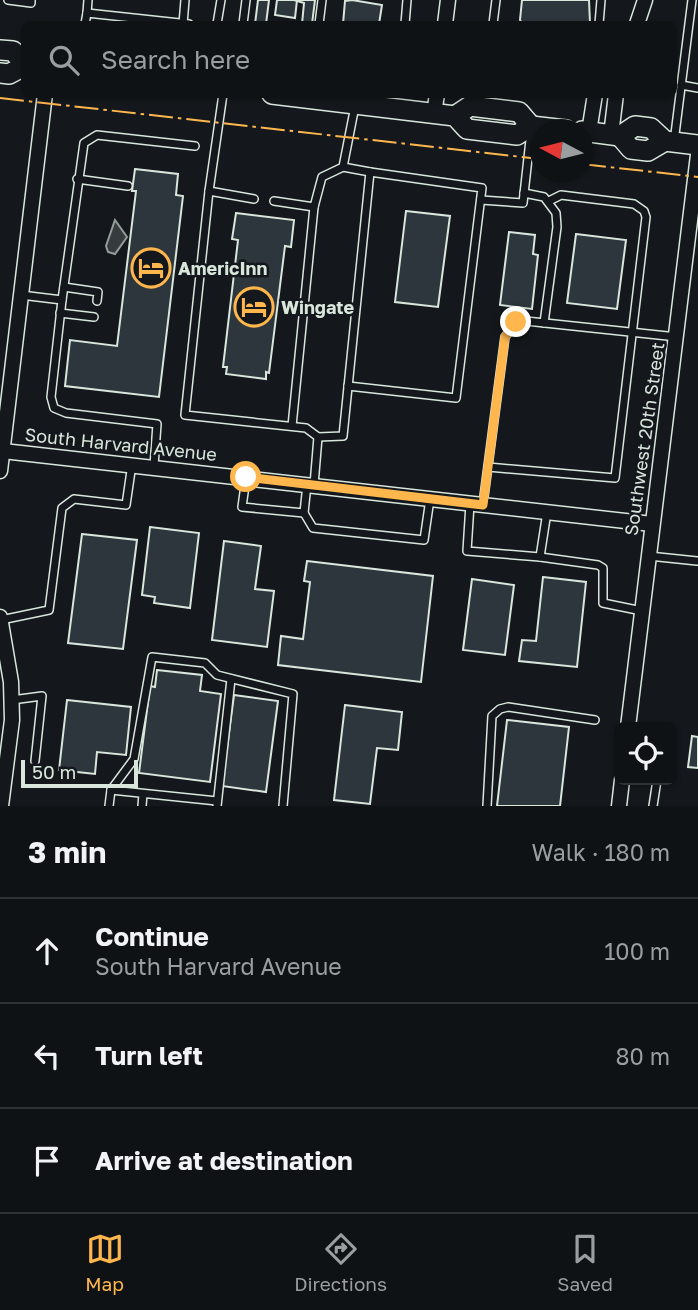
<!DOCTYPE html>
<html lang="en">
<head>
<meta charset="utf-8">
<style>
  body { margin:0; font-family:"Golos Text",sans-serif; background:#181b1e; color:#f1f3f6 }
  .controls { position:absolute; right:21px; bottom:21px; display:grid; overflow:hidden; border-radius:10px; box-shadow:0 2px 5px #0004 }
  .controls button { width:63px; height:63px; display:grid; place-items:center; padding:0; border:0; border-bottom:2px solid #2f3234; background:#0f1215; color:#f1f3f6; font:35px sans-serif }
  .compass { position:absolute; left:530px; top:119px; width:63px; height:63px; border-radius:50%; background:#0f1215; box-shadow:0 2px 5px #0004; rotate:277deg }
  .scale { position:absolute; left:21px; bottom:18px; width:117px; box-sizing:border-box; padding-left:7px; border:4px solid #d8e6dc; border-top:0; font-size:19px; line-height:24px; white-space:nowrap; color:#d8e6dc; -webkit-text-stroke:5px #14181c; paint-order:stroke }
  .stop { position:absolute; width:21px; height:21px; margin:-16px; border:5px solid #ffb74d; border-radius:50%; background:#fff }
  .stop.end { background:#ffb74d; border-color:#fff; box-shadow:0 2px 7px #0008 }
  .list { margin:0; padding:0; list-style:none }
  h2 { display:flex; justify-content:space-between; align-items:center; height:91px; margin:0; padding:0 28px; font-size:30px }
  h2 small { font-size:23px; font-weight:400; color:#9b9ea0 }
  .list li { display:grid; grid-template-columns:46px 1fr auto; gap:21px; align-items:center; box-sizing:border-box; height:105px; padding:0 28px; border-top:2px solid #2f3234 }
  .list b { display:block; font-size:26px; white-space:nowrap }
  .list p { margin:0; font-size:23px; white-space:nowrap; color:#9b9ea0 }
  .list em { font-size:23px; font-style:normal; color:#9b9ea0 }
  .icon { flex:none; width:38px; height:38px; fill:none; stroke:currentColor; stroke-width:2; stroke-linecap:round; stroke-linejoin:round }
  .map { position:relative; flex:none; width:698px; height:806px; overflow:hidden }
  .search { position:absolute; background:#0f1215; box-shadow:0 2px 5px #0004; left:21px; right:21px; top:21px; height:77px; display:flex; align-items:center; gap:18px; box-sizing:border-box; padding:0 24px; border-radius:10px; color:#9b9ea0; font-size:26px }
  .sheet { height:406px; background:#0f1215 }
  nav { display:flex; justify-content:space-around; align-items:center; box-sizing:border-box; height:98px; border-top:2px solid #2f3234; background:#0f1215; font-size:19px; color:#9b9ea0 }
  nav a { display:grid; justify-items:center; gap:4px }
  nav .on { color:#ffb74d }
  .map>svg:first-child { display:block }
  .water { fill:#363b3e; stroke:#939e99; stroke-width:2 }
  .building { fill:#2c363c; stroke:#d8e6dc; stroke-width:2 }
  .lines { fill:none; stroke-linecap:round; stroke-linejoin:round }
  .service-casing { stroke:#d8e6dc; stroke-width:10 }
  .minor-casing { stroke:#d8e6dc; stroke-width:17 }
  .secondary-casing { stroke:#d8e6dc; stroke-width:22 }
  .service { stroke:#14181c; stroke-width:7 }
  .minor { stroke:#14181c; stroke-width:14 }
  .secondary { stroke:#14181c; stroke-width:19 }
  .power { stroke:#ffb74d; stroke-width:2; stroke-dasharray:24 5 3.5 5; stroke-linecap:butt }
  .route { stroke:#ffb74d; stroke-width:9 }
  .labels { text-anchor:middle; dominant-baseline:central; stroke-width:5; stroke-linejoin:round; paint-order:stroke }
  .poi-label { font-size:18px; font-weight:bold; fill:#d8e6dc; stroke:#14181c; text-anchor:start }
  .street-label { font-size:18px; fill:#d8e6dc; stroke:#14181c }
</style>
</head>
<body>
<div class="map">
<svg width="698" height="806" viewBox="0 0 698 806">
  <rect width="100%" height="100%" fill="#14181c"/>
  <polygon class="water" points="115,220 127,237 115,254 108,252 106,246"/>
  <g class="building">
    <polygon points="258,0 269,0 266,24 255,24"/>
    <polygon points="277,0 297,0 295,18 275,15"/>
    <polygon points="294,0 315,0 312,24 302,24 304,3"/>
    <polygon points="352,0 382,5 379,24 343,24 345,1"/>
    <polygon points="522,0 589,0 590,23 523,24 520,20"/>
    <polygon points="135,169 178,174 176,195 183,196 159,397 65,386 70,340 117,346 136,191 132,191"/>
    <polygon points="406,211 450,216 438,307 395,302"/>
    <polygon points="236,213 294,220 291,247 285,246 269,373 266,372 266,379 226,374 227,367 223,367 238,240 232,239"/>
    <polygon points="509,232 535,235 533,254 538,255 532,309 500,305"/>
    <polygon points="576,234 626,240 617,309 567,303"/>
    <polygon points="150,527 199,533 190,608 154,603 155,597 142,595"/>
    <polygon points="82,534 137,540 123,649 68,643"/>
    <polygon points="224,541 261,546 255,589 274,591 267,647 212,640"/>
    <polygon points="307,561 433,576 421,682 278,665 281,636 303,639 310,582 304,581"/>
    <polygon points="543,577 586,582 577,667 519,661 522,640 536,641"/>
    <polygon points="472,579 514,585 505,655 463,650"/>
    <polygon points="157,670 202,675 200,691 221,694 210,782 139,773 150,686 155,687"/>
    <polygon points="234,695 278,701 266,792 222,786"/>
    <polygon points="67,700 131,707 126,755 97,752 95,774 59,770"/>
    <polygon points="345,705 402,712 398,750 377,748 370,804 334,800"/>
    <polygon points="507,720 569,727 560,806 497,806"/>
    <polygon points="692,736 698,737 698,768 688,767"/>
  </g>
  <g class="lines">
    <g class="service-casing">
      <g id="service">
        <polyline points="8,0 31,3 31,0"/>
        <polyline points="87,13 88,0"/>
        <polyline points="85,24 87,13 189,24"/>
        <polyline points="183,24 185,0"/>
        <polyline points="217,24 221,0"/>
        <polyline points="243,24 246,0"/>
        <polyline points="319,24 322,0"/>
        <polyline points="405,24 407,0"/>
        <polyline points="493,24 496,0"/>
        <polyline points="599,24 601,0"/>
        <polyline points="681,85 698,88"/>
        <polyline points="674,142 692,0"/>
        <polyline points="77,179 128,186"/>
        <polyline points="209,191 223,94"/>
        <polyline points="524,193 544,197 556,213 557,227 544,323"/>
        <polyline points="254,199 209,191 185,415 306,428 318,437 314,485"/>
        <polyline points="481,200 523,203 531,131"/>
        <polyline points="274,201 314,207 322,177 343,167 355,106"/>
        <polyline points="64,287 98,292 97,301"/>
        <polyline points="21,295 62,300 51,397 54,408 66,413 157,424 154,466"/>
        <polyline points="62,300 84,143 97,135 195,146"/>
        <polyline points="60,313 94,317"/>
        <polyline points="348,386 456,398 482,188 370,172"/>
        <polyline points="292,426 314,207"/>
        <polyline points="318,437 343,436 370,172 343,167"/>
        <polyline points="488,467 615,478 646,217 644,211 634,204 561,195 549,201"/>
        <polyline points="246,478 242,507 304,513 307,484"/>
        <polyline points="470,504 467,551 540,557 547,512"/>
        <polyline points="483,504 505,337 516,322 526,321 677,337"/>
        <polyline points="304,513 313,528 424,540 430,499"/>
        <polyline points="649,556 697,561"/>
        <polyline points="540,557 598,565 603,568 603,603 642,611"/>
        <polyline points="1,620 49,610 62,508 74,499 126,505 132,464"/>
        <polyline points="12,700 42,696 35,761"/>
        <polyline points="111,790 217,801"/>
        <polyline points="109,806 111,790 134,759 152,657 205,663 217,675 293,694 283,806"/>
        <polyline points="142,806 143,794"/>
        <polyline points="217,806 231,679"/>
        <polyline points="487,806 492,716 500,709 508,707 595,720"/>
        <polyline points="653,806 657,780"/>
      </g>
    </g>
    <g class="minor-casing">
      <g id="minor">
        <polyline points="445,24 448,0"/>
        <polyline points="637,24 645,0"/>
        <polyline points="434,114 437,94"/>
        <polyline points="589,132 595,94"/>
        <polyline points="611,135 616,94"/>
        <polyline points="3,451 652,524"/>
        <polyline points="0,471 45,94"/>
        <polyline points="0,617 11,682 12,720 1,806"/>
        <polyline points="628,727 698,155"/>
        <polyline points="619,806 622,780"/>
      </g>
    </g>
    <g class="secondary-casing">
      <g id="secondary">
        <polyline points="0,50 13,51 24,63"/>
        <polyline points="0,73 9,74 24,66"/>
        <polyline points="272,94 455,116 467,129 517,135 531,126 566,130"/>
        <polyline points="455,116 470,106 519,112 531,126"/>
        <polyline points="582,131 620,136 635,126 651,128 665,141 698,145"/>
        <polyline points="620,136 631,149 648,151 665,141"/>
      </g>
    </g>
    <use href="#service" class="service"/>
    <use href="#minor" class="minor"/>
    <use href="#secondary" class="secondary"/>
    <g class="power">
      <polyline points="0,98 540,159"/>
      <polyline points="582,164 698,177"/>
    </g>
  </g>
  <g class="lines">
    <polyline class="route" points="246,477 483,505 505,337 516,322"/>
  </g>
  <defs>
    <g id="hotel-ring" transform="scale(2.0125)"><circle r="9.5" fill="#14181c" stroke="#ffb74d" stroke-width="1.5"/><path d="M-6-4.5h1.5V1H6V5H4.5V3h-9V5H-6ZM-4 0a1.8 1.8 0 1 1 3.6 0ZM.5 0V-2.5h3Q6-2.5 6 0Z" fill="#ffb74d"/></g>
  </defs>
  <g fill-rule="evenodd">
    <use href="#hotel-ring" x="151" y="268"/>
    <use href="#hotel-ring" x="254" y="307"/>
  </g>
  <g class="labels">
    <g class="poi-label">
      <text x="178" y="268">AmericInn</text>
      <text x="281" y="307">Wingate</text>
    </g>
    <g class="street-label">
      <text transform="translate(644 439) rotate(-82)">Southwest 20th Street</text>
      <text transform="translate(121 444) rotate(6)">South Harvard Avenue</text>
    </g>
  </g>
</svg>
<div class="controls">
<button><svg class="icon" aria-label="locate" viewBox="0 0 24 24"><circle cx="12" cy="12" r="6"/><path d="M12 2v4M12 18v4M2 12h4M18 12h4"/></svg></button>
</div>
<svg class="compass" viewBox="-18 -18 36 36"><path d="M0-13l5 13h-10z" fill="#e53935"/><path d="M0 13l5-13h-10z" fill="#9b9ea0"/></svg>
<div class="scale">50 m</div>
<div class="stop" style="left:246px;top:477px"></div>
<div class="stop end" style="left:516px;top:322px"></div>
<div class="search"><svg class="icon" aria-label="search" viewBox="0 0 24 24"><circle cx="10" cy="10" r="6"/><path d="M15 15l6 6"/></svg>Search here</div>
</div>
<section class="sheet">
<h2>3 min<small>Walk · 180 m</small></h2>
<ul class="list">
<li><svg class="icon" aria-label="ahead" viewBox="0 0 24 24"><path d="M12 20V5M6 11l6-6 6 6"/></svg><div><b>Continue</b><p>South Harvard Avenue</p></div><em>100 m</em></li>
<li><svg class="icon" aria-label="left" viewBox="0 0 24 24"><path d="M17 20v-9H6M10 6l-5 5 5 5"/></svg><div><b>Turn left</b></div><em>80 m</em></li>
<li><svg class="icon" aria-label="arrive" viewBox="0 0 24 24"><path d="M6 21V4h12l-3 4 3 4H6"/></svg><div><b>Arrive at destination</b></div></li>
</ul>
</section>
<nav>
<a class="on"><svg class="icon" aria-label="map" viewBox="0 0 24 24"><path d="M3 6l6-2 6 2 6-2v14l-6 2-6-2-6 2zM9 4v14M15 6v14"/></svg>Map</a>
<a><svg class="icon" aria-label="directions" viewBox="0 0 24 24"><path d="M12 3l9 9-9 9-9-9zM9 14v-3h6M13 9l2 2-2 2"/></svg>Directions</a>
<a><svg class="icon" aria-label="saved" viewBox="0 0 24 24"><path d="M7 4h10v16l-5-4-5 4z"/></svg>Saved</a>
</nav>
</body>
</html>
